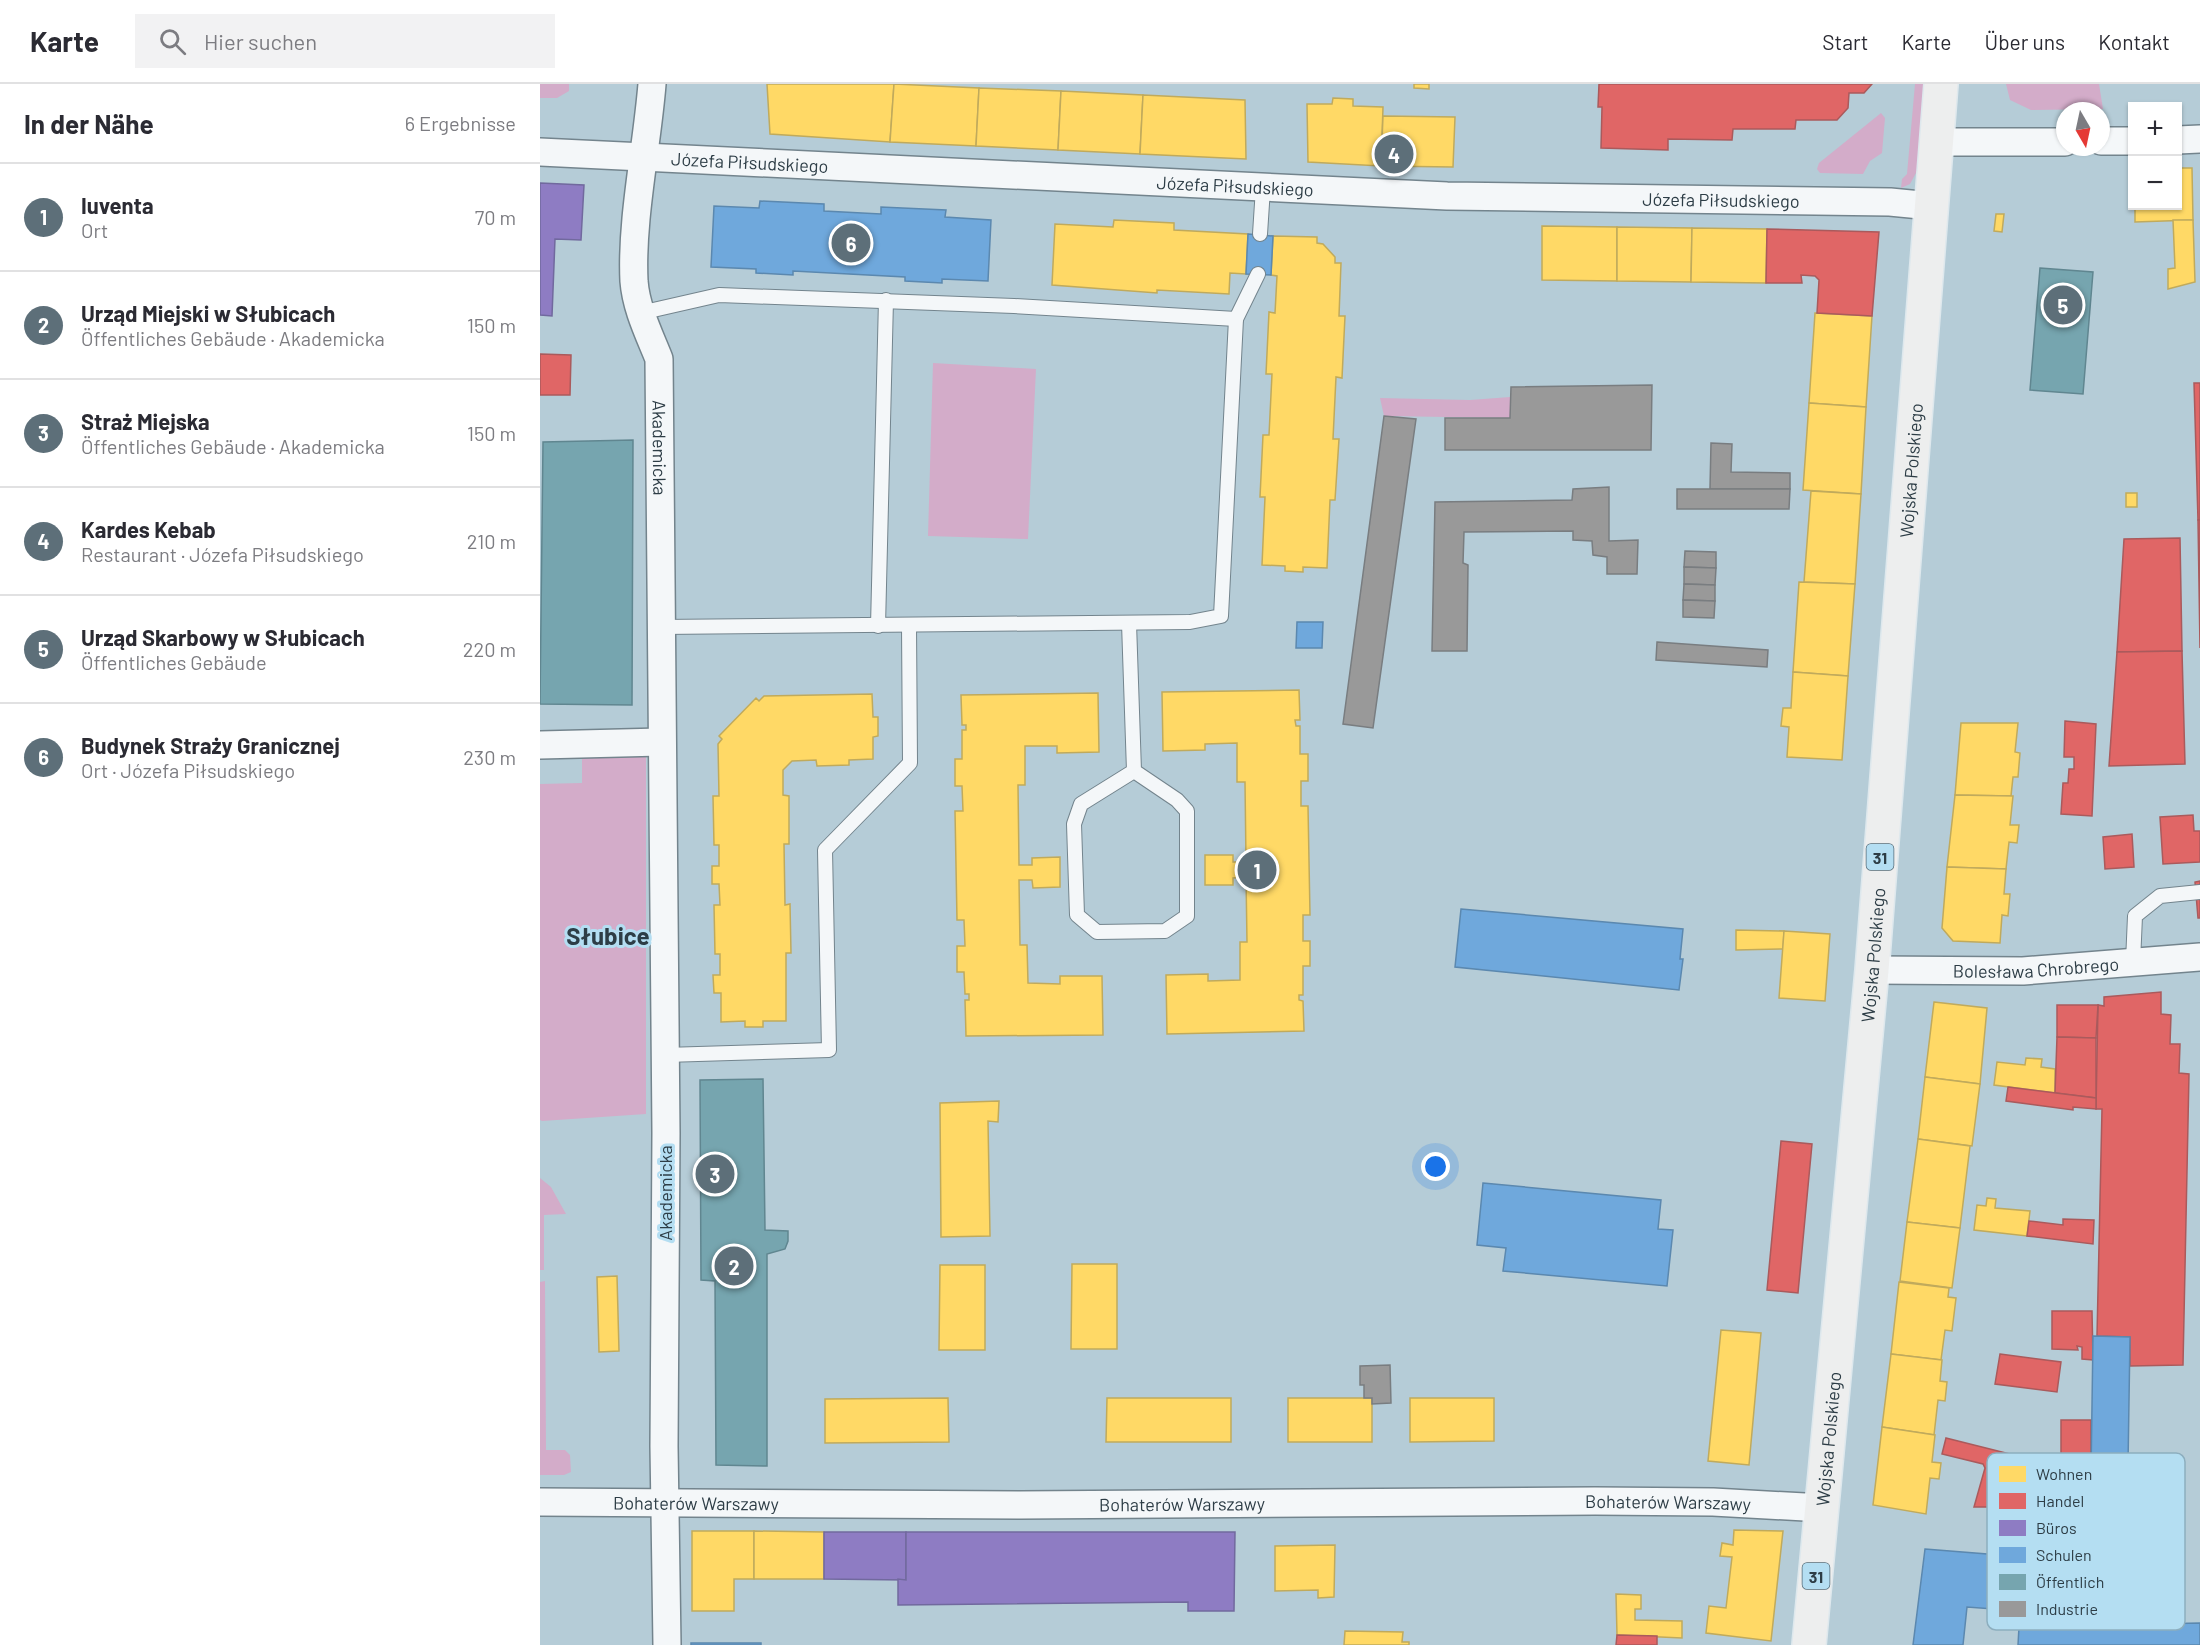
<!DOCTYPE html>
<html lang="de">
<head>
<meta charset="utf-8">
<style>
  body { margin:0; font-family:Barlow,sans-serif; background:#f2f2f3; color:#2b2b33 }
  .controls { position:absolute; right:18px; top:18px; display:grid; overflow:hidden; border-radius:0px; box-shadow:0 2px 4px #0004 }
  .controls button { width:54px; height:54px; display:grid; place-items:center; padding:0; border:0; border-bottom:2px solid #e1e1e2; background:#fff; color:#2b2b33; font:30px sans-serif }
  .compass { position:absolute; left:1516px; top:18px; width:54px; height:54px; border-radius:50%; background:#fff; box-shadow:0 2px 4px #0004; rotate:171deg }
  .you { position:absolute; left:896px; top:1083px; width:21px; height:21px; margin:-15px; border:4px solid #fff; border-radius:50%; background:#1a73e8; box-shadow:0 0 0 9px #1a73e833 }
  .badge { display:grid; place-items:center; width:39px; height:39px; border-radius:50%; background:#5d6f79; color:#fff; font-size:20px; font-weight:700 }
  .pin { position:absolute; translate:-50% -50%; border:3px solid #fff; box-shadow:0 2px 6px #0006 }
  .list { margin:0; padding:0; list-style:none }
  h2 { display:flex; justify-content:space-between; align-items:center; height:78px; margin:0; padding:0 24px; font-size:26px }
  h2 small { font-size:20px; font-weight:400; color:#7c7c81 }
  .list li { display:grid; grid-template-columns:39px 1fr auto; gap:18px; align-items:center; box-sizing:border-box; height:108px; padding:0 24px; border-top:2px solid #e1e1e2 }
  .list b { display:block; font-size:22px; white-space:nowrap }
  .list p { margin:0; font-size:20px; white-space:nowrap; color:#7c7c81 }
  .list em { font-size:20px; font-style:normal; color:#7c7c81 }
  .icon { flex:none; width:33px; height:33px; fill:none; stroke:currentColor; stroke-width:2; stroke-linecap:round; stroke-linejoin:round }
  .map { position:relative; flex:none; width:1660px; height:1561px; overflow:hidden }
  header { display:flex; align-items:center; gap:36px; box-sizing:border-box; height:84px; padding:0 30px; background:#fff; border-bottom:2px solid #e1e1e2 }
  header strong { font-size:28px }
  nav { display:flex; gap:33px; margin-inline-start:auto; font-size:21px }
  .search { width:420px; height:54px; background:#f2f2f3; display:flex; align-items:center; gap:15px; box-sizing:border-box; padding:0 21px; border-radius:0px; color:#7c7c81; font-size:22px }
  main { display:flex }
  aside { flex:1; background:#fff }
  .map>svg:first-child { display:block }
  .green { fill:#d3acc9 }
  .homes { fill:#ffd966; stroke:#c0aa5c; stroke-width:1.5 }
  .shops { fill:#e06666; stroke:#aa5a5c; stroke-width:1.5 }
  .offices { fill:#8e7cc3; stroke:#71699e; stroke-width:1.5 }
  .schools { fill:#6fa8dc; stroke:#5b88af; stroke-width:1.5 }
  .public { fill:#76a5af; stroke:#608690; stroke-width:1.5 }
  .industry { fill:#999; stroke:#797d80; stroke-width:1.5 }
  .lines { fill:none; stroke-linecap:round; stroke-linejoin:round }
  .service-casing { stroke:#73848d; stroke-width:16 }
  .minor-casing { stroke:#73848d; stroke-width:30 }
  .primary-casing { stroke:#dee8ed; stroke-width:36 }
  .service { stroke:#f4f7f9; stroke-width:14 }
  .minor { stroke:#f4f7f9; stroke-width:27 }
  .primary { stroke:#edeeee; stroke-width:33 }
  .labels { text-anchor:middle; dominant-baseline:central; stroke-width:6; stroke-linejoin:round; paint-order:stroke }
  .shield { fill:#b4def2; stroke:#566d7a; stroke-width:1.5 }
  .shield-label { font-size:16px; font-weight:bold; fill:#2d3d46 }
  .street-label { font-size:18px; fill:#2d3d46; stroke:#b4def2 }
  .district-label { font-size:24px; font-weight:bold; fill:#2d3d46; stroke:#b4def2 }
  .key { fill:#b4def2; stroke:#8caebe; stroke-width:1.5 }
  .key-label { font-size:16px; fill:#2d3d46 }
</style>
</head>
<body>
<header>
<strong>Karte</strong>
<div class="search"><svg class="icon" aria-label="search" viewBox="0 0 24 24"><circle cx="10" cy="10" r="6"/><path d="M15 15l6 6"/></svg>Hier suchen</div>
<nav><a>Start</a><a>Karte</a><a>Über uns</a><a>Kontakt</a></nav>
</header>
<main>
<aside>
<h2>In der Nähe<small>6 Ergebnisse</small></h2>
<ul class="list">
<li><span class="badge">1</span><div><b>Iuventa</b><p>Ort</p></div><em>70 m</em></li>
<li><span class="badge">2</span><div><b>Urząd Miejski w Słubicach</b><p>Öffentliches Gebäude · Akademicka</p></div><em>150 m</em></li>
<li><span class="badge">3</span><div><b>Straż Miejska</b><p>Öffentliches Gebäude · Akademicka</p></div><em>150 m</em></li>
<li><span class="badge">4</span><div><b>Kardes Kebab</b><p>Restaurant · Józefa Piłsudskiego</p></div><em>210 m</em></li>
<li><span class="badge">5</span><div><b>Urząd Skarbowy w Słubicach</b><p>Öffentliches Gebäude</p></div><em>220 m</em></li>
<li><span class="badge">6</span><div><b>Budynek Straży Granicznej</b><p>Ort · Józefa Piłsudskiego</p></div><em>230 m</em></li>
</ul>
</aside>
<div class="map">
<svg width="1660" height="1561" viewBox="0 0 1660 1561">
  <rect width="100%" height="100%" fill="#b5ccd7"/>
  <g class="green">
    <polygon points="0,0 29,0 29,7 17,14 0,14"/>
    <polygon points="1375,0 1385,0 1377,87 1370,100 1361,104 1362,95 1367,90"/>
    <polygon points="1466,0 1559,0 1563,25 1491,26 1470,16"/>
    <polygon points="1341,29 1345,34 1342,69 1330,77 1323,90 1280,89 1277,85 1279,79"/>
    <polygon points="393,279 496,285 488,455 388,452"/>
    <polygon points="970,313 970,334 844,332 840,314 930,316"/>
    <polygon points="106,672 106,1030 2,1037 0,1036 0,700 42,699 42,673"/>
    <polygon points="0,1094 11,1103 26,1130 4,1131 4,1186 0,1186"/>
    <polygon points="5,1197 6,1366 25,1366 30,1371 31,1388 24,1391 0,1391 0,1198"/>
  </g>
  <g class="homes">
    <polygon points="227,0 354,0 350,58 230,50"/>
    <polygon points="354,0 439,4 436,62 350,58"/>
    <polygon points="874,0 889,0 889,5 874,4"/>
    <polygon points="439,4 521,7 518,66 436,62"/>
    <polygon points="521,7 603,11 600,70 518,66"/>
    <polygon points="603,11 705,16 706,75 600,70"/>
    <polygon points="793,14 813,15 813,22 843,23 841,82 768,78 767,20 792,20"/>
    <polygon points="843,32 915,33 913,83 841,82"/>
    <polygon points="1638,84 1652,84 1653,136 1595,138 1595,122 1638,122"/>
    <polygon points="1456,130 1464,130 1462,148 1454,147"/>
    <polygon points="574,136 634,139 634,146 708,150 706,190 690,189 689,210 617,206 617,209 512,201 515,140 573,143"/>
    <polygon points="1633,136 1653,136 1655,198 1628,205 1628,185 1635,184"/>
    <polygon points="1002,142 1077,143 1077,197 1002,196"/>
    <polygon points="1077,143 1152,144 1151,198 1077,197"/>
    <polygon points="1152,144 1227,145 1226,199 1151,198"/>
    <polygon points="733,152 777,153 777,159 783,160 795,173 795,179 801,179 799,232 805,232 802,294 796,293 793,355 799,355 795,416 790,416 787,484 763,483 763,488 745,487 745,482 722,481 725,413 720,413 723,351 729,351 732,290 726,290 729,228 735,229 737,192 731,191"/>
    <polygon points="1275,229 1332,232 1326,323 1269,319"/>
    <polygon points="1269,319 1326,323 1321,410 1263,406"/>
    <polygon points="1271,407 1321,410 1315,500 1264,498"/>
    <rect x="1586" y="409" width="11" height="14"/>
    <polygon points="1259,498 1315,500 1308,592 1253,588"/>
    <polygon points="1253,588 1308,592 1302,676 1247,673 1249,643 1241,642 1243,624 1251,624"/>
    <polygon points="759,606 760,636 755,636 756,642 760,642 760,670 768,670 768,697 761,697 761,722 768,722 770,831 763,831 763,857 770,857 770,882 763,882 763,911 759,911 759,916 763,917 764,947 627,950 626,891 668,890 668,897 700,896 700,858 707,858 706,793 693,794 693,801 665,801 665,771 693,771 693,778 706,778 705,698 697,698 697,659 665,660 665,666 623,667 622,608"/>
    <polygon points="558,609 559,668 517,669 517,662 485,662 485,701 478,701 479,781 492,781 492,774 520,773 520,803 493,804 492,796 479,796 480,861 487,861 488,899 520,900 520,892 562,892 563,951 426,952 425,916 429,916 429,910 425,910 424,888 417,888 417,862 425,862 424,836 417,836 415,727 423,727 422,702 415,702 415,675 422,675 422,646 426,646 426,641 422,641 421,611"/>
    <polygon points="332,610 333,633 338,633 338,652 333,653 333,675 309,676 309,681 277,682 276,676 252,677 243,686 243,711 249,712 249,760 244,760 245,821 250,820 251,869 246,869 246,937 223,937 223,943 205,943 205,937 181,938 181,909 174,909 173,891 180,891 180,870 175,870 174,821 180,821 179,800 172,800 172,782 179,782 179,761 174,761 173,712 179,712 178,660 182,655 179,652 216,614 219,617 224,612"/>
    <polygon points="1421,639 1478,639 1475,668 1480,669 1478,693 1473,693 1471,712 1415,711"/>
    <polygon points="1415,711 1473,712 1470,741 1479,741 1477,759 1469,758 1466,785 1407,783"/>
    <polygon points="1407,783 1466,785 1464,810 1470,810 1468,832 1462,831 1460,859 1413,857 1402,844"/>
    <polygon points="1196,846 1244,847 1243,865 1196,866"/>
    <polygon points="1244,847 1290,850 1285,917 1239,914"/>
    <polygon points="1394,918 1447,924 1440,1000 1385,993"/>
    <polygon points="1486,974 1502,975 1501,983 1515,985 1515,1009 1454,1001 1457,978 1485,981"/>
    <polygon points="1385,993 1440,1000 1432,1062 1378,1055"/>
    <polygon points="459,1017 458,1038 448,1037 450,1152 401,1153 400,1019"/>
    <polygon points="1378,1055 1430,1062 1420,1144 1367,1138"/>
    <polygon points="887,1072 901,1073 900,1089 885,1087"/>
    <polygon points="1447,1114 1456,1115 1455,1124 1490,1127 1487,1152 1434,1146 1437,1121 1446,1122"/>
    <polygon points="1367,1138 1420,1144 1412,1204 1360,1197"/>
    <polygon points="532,1180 577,1180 577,1265 531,1265"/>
    <polygon points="400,1181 445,1181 445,1266 399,1266"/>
    <polygon points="77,1192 79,1267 59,1268 57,1193"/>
    <polygon points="1359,1198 1409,1204 1408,1213 1416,1214 1412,1247 1405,1246 1401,1276 1351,1270"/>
    <polygon points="1181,1246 1221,1249 1209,1381 1168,1377"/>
    <polygon points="1351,1270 1402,1276 1400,1297 1407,1298 1405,1317 1398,1316 1394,1351 1342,1343"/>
    <polygon points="408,1314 409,1358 285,1359 285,1315"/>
    <polygon points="567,1314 691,1314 691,1358 566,1358"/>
    <rect x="748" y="1314" width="84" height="44"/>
    <polygon points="870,1314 954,1314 954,1357 870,1358"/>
    <polygon points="1342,1343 1395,1351 1392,1378 1401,1379 1399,1395 1390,1394 1386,1430 1333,1421"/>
    <polygon points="1194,1446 1243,1447 1231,1557 1166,1549 1169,1522 1186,1524 1192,1473 1180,1472 1182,1459 1193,1461"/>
    <polygon points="152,1447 214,1447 214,1495 194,1495 194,1527 152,1527"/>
    <polygon points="214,1447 284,1448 284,1495 214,1495"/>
    <polygon points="795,1461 794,1513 778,1514 778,1506 735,1507 735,1462"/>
    <polygon points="1076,1510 1101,1511 1101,1525 1095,1525 1095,1536 1142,1537 1142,1554 1077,1551"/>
    <polygon points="805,1547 863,1548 862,1558 869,1558 869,1561 804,1561"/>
  </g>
  <g class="shops">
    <polygon points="1059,0 1332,0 1324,9 1309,9 1308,24 1297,36 1256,36 1255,45 1193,45 1192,56 1128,55 1128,66 1061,64 1062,23 1058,23"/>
    <polygon points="1227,145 1339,148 1332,232 1277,229 1279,196 1275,192 1261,191 1262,199 1226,199"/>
    <polygon points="0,270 31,271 30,311 0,311"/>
    <polygon points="1654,299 1660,299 1660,436 1658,436"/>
    <polygon points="1658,436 1660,436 1660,564"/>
    <polygon points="1640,454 1642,567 1577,568 1584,455"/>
    <polygon points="1642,567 1645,680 1569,682 1577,568"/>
    <polygon points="1525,637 1556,640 1552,732 1521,730 1523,699 1528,699 1529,685 1534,685 1534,673 1524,673"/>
    <polygon points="1653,731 1654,747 1660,747 1660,778 1623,780 1620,733"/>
    <polygon points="1592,750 1594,783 1565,785 1563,753"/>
    <polygon points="1660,797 1660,834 1658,834 1655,798"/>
    <polygon points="1621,908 1621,930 1631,931 1630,960 1640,960 1639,989 1649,990 1643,1281 1590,1282 1590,1253 1557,1252 1562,1025 1556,1025 1558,921 1564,922 1564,913"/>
    <polygon points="1517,921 1558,921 1556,954 1517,953"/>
    <polygon points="1517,953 1556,954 1556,1014 1515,1009"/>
    <polygon points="1468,1003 1556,1014 1556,1025 1533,1023 1533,1026 1466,1017"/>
    <polygon points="1241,1057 1272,1060 1258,1209 1227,1206"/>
    <polygon points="1523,1135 1554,1136 1553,1160 1487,1152 1489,1137 1523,1141"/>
    <polygon points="1512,1227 1552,1227 1553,1276 1542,1275 1542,1263 1537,1262 1538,1266 1512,1265"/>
    <polygon points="1460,1270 1521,1278 1517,1308 1455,1300"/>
    <polygon points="1521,1336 1551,1336 1551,1416 1521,1415"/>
    <polygon points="1406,1354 1490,1375 1484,1407 1457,1399 1450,1423 1434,1423 1445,1384 1443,1380 1402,1370"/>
    <polygon points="1077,1551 1117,1552 1117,1561 1076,1561"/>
  </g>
  <g class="offices">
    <polygon points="0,99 44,101 41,156 15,155 12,232 0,231"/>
    <polygon points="284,1448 366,1448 366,1496 284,1495"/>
    <polygon points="366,1448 695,1448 694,1527 648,1527 648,1518 358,1521 358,1495 366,1496"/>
  </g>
  <g class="schools">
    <polygon points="220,117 284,120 284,127 341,130 341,123 406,126 405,133 451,136 448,197 402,195 402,199 365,197 365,193 253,187 253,191 216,189 216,185 171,183 174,122 219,124"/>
    <polygon points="708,150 733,152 731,191 706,190"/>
    <polygon points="757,538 783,538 782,564 756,564"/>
    <polygon points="921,825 1143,845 1140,875 1143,875 1139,906 915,883"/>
    <polygon points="943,1099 1121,1116 1118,1145 1133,1146 1127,1202 963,1187 966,1164 937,1161"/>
    <polygon points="1553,1252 1590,1253 1587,1445 1597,1445 1597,1463 1550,1462"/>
    <polygon points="1385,1465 1472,1472 1467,1526 1427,1523 1423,1561 1373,1561"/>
    <polygon points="1660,1539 1660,1561 1478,1561 1479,1543"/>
    <rect x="151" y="1559" width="70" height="2"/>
  </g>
  <g class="public">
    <polygon points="1500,184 1553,188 1543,310 1490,306"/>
    <polygon points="93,356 92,621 0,620 3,358"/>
    <polygon points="223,995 225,1146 248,1147 248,1157 245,1165 227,1170 227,1382 176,1381 175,1197 161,1196 160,996"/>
  </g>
  <g class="industry">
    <polygon points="1112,301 1111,366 905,366 905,334 970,334 971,303"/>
    <polygon points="844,332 876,335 833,644 803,640"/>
    <polygon points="1171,359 1192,360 1191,388 1250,389 1250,405 1170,405"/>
    <polygon points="1069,403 1069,457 1098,456 1097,490 1067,490 1067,473 1053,471 1052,457 1033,456 1033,447 924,448 923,479 928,481 927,567 892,567 895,418 1032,416 1033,405"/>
    <polygon points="1137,405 1250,405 1249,425 1137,425"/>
    <polygon points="1145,467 1176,468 1176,484 1144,483"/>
    <polygon points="1144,483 1176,484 1175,501 1144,500"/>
    <polygon points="1144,500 1175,501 1175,517 1143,516"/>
    <polygon points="1143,516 1175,517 1174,534 1143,533"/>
    <polygon points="1117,558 1228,566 1227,583 1116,576"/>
    <polygon points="850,1281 851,1319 832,1320 832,1314 824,1314 824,1301 820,1301 820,1282"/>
  </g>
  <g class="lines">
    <g class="service-casing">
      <g id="service">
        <polyline points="720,150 723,104"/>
        <polyline points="100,229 179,211 474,222 696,235"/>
        <polyline points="589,539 594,687 541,720 534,740 537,831 557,848 625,847 647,832 647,727 637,716 594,687"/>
        <polyline points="338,542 346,216"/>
        <polyline points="120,543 650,538 681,532 696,235 718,190"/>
        <polyline points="1593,878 1595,832 1620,812 1660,808"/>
        <polyline points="125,971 289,966 285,766 370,679 369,542"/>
      </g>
    </g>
    <g class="minor-casing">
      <g id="minor">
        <path id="s1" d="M112,0C107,63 91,135 94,197C96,224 109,250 119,275L126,1049L124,1362L127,1561"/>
        <polyline points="1638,56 1660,55"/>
        <polyline points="1561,57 1592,57"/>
        <polyline points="1396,58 1525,58"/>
        <path id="s2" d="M0,68L907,112L1350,118L1391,122"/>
        <polyline points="0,661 121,658"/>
        <path id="s3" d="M1332,886L1483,887L1660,873"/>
        <path id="s4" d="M0,1418L480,1421L1055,1417L1173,1418L1283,1424"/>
      </g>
    </g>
    <g class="primary-casing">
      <g id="primary">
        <path id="s5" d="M1269,1561L1332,886L1401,0"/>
      </g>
    </g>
    <use href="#service" class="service"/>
    <use href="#minor" class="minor"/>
    <use href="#primary" class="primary"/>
  </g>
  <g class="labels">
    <g class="shield">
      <rect x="1326.5" y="760" width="27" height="26" rx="4.5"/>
      <rect x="1262.5" y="1479" width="27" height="26" rx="4.5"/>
    </g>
    <g class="shield-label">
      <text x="1340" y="773">31</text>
      <text x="1276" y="1492">31</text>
    </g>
    <g class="street-label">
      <text stroke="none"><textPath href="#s2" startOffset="210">Józefa Piłsudskiego</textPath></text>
      <text stroke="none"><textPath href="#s2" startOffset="696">Józefa Piłsudskiego</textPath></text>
      <text stroke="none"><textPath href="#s2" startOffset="1182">Józefa Piłsudskiego</textPath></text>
      <text stroke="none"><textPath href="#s1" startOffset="369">Akademicka</textPath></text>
      <text stroke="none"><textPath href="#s5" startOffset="1179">Wojska Polskiego</textPath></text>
      <text stroke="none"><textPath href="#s5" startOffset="693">Wojska Polskiego</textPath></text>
      <text stroke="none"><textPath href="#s3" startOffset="164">Bolesława Chrobrego</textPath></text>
      <text transform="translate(125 1109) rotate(-90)">Akademicka</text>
      <text stroke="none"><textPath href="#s5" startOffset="207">Wojska Polskiego</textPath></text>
      <text stroke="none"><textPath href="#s4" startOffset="156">Bohaterów Warszawy</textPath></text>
      <text stroke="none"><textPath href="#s4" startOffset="1128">Bohaterów Warszawy</textPath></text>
      <text stroke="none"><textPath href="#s4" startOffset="642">Bohaterów Warszawy</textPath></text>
    </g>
    <g class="district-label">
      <text x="68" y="851">Słubice</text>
    </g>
  </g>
  <rect x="1447" y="1369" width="198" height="177" rx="9" class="key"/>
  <rect x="1459" y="1382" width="27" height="16" fill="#ffd966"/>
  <rect x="1459" y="1409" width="27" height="16" fill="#e06666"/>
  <rect x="1459" y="1436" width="27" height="16" fill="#8e7cc3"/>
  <rect x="1459" y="1463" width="27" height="16" fill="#6fa8dc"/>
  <rect x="1459" y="1490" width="27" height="16" fill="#76a5af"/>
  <rect x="1459" y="1517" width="27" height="16" fill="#999"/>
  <g class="key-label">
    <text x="1496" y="1396">Wohnen</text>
    <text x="1496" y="1423">Handel</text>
    <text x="1496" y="1450">Büros</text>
    <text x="1496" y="1477">Schulen</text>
    <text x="1496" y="1504">Öffentlich</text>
    <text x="1496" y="1531">Industrie</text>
  </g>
</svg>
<div class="controls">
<button>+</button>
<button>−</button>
</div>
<svg class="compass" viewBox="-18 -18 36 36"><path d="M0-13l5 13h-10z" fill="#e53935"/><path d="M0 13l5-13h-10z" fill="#7c7c81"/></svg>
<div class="you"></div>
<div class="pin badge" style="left:717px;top:786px">1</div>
<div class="pin badge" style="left:194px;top:1182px">2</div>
<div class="pin badge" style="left:175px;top:1090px">3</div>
<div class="pin badge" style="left:854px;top:70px">4</div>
<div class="pin badge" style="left:1523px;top:221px">5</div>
<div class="pin badge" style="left:311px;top:159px">6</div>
</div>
</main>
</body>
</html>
